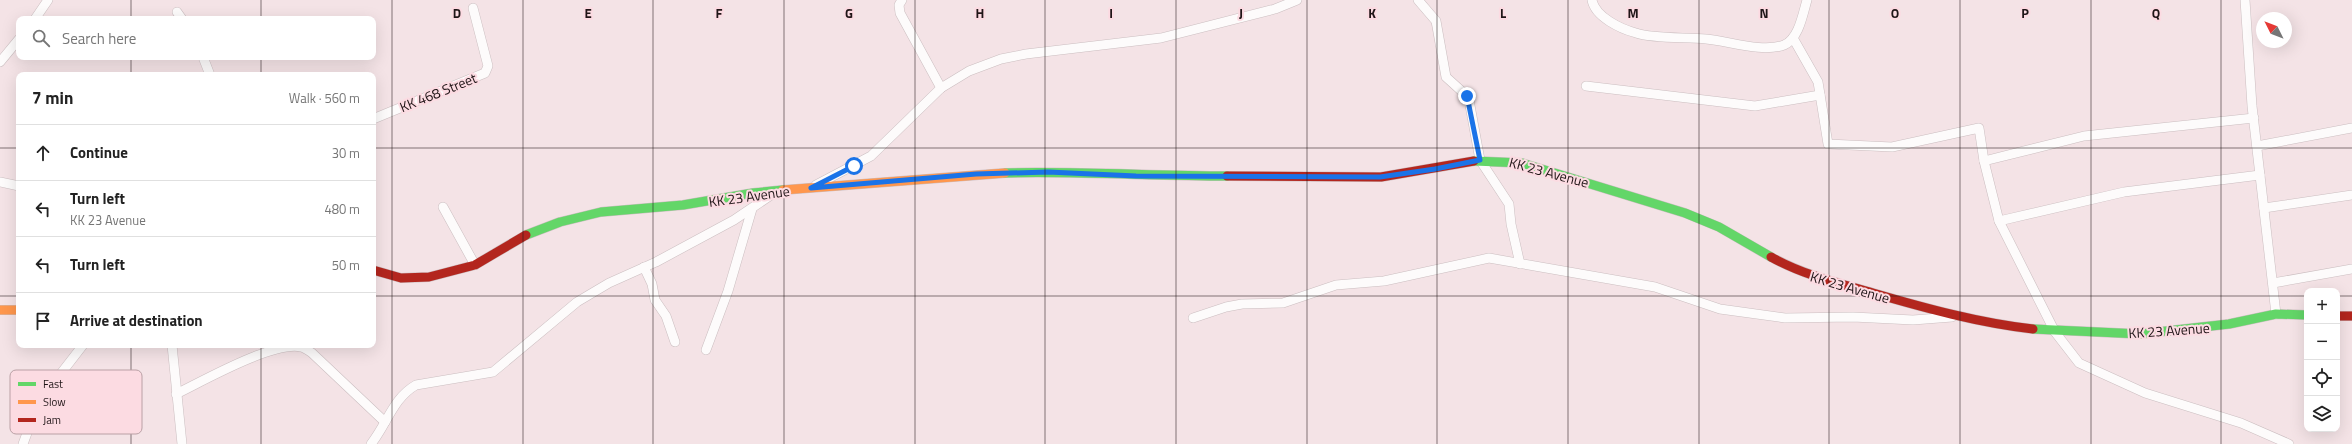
<!DOCTYPE html>
<html lang="en">
<head>
<meta charset="utf-8">
<style>
  body { margin:0; font-family:"Titillium Web",sans-serif; background:#f6f6f6; color:#222 }
  .controls { position:absolute; right:12px; bottom:12px; display:grid; overflow:hidden; border-radius:8px; box-shadow:0 4px 16px #0002 }
  .controls button { width:36px; height:36px; display:grid; place-items:center; padding:0; border:0; border-bottom:1px solid #e0e0e0; background:#fff; color:#222; font:20px sans-serif }
  .compass { position:absolute; left:2256px; top:12px; width:36px; height:36px; border-radius:50%; background:#fff; box-shadow:0 4px 16px #0002; rotate:312deg }
  .stop { position:absolute; width:12px; height:12px; margin:-9px; border:3px solid #1a73e8; border-radius:50%; background:#fff }
  .stop.end { background:#1a73e8; border-color:#fff; box-shadow:0 1px 4px #0008 }
  .list { margin:0; padding:0; list-style:none }
  h2 { display:flex; justify-content:space-between; align-items:center; height:52px; margin:0; padding:0 16px; font-size:17px }
  h2 small { font-size:13px; font-weight:400; color:#767676 }
  .list li { display:grid; grid-template-columns:26px 1fr auto; gap:12px; align-items:center; box-sizing:border-box; height:56px; padding:0 16px; border-top:1px solid #e0e0e0 }
  .list b { display:block; font-size:15px; white-space:nowrap }
  .list p { margin:0; font-size:13px; white-space:nowrap; color:#767676 }
  .list em { font-size:13px; font-style:normal; color:#767676 }
  .icon { flex:none; width:22px; height:22px; fill:none; stroke:currentColor; stroke-width:2; stroke-linecap:round; stroke-linejoin:round }
  .map { position:relative; flex:none; width:2352px; height:444px; overflow:hidden }
  .search { position:absolute; background:#fff; box-shadow:0 4px 16px #0002; left:16px; top:16px; width:360px; height:44px; display:flex; align-items:center; gap:10px; box-sizing:border-box; padding:0 14px; border-radius:8px; color:#767676; font-size:15px }
  .panel { position:absolute; background:#fff; box-shadow:0 4px 16px #0002; left:16px; top:72px; width:360px; height:276px; border-radius:8px }
  .map>svg:first-child { display:block }
  .lines { fill:none; stroke-linecap:round; stroke-linejoin:round }
  .street-casing { stroke:#cbbec0; stroke-width:10 }
  .fast-casing { stroke:#cbbec0; stroke-width:10 }
  .slow-casing { stroke:#cbbec0; stroke-width:10 }
  .jam-casing { stroke:#cbbec0; stroke-width:10 }
  .street { stroke:#fdfbfb; stroke-width:9 }
  .fast { stroke:#63d668; stroke-width:9 }
  .slow { stroke:#ff974d; stroke-width:9 }
  .jam { stroke:#b3261e; stroke-width:9 }
  .route { stroke:#1a73e8; stroke-width:5 }
  .grid { fill:none; stroke:#201517; stroke-width:1; stroke-opacity:0.55 }
  .labels { text-anchor:middle; dominant-baseline:central; stroke-width:4; stroke-linejoin:round; paint-order:stroke }
  .street-label { font-size:14px; fill:#201517; stroke:#fcdbe2 }
  .key { fill:#fcdbe2; stroke:#baa0a5; stroke-width:1 }
  .key-label { font-size:11px; fill:#201517 }
  .grid-label { font-size:13px; text-anchor:middle; font-weight:bold; fill:#201517; stroke:#fcdbe2; stroke-width:4; stroke-linejoin:round; paint-order:stroke }
</style>
</head>
<body>
<div class="map">
<svg width="2352" height="444" viewBox="0 0 2352 444">
  <rect width="100%" height="100%" fill="#f4e3e6"/>
  <g class="lines">
    <g class="street-casing">
      <g id="street">
        <polyline points="902,0 899,5 900,13 941,88"/>
        <polyline points="1418,0 1436,21 1446,77 1467,96 1469,100 1480,160 1509,204 1511,224 1520,264"/>
        <path d="M1592,0C1595,17 1621,29 1636,33C1654,39 1686,37 1706,39C1729,41 1762,53 1784,45C1799,39 1803,13 1807,0"/>
        <polyline points="2245,0 2252,106 2276,314"/>
        <polyline points="177,12 182,19"/>
        <polyline points="35,19 48,0"/>
        <polyline points="1793,38 1818,82 1828,144 1892,147 1979,128 1984,161 1999,221 2055,332 2079,363 2145,393 2241,423 2289,444"/>
        <polyline points="203,57 210,75"/>
        <polyline points="0,62 19,39"/>
        <polyline points="1586,86 1755,106 1820,95"/>
        <polyline points="373,119 485,73 488,66 473,8"/>
        <polyline points="2257,146 2352,128"/>
        <polyline points="1984,161 2084,136 2254,118"/>
        <polyline points="0,182 19,186"/>
        <polyline points="816,185 871,156 941,88 969,71 1001,59 1026,54 1161,38 1275,9 1297,0"/>
        <polyline points="443,207 475,265"/>
        <polyline points="2264,208 2352,195"/>
        <polyline points="1999,221 2124,192 2260,175"/>
        <polyline points="644,267 652,284 655,300 666,316 675,342"/>
        <polyline points="2273,283 2352,269"/>
        <polyline points="1193,318 1226,307 1242,304 1283,303 1336,285 1384,281 1489,258 1655,287 1720,309 1785,318 1853,317 1913,320 1952,317"/>
        <polyline points="172,345 182,444"/>
        <polyline points="706,350 728,291 752,209"/>
        <path d="M176,394C203,381 273,341 301,347C305,348 309,351 312,353L385,422"/>
        <polyline points="23,444 38,403 83,345"/>
        <path d="M371,444C387,424 393,398 416,385L493,372L577,302L609,283L656,262L734,220L777,191"/>
      </g>
    </g>
    <g class="fast-casing">
      <g id="fast">
        <polyline points="1474,161 1522,163 1685,213 1719,227 1771,257"/>
        <path d="M1005,173C1079,171 1153,176 1227,176"/>
        <polyline points="526,235 560,222 601,212 683,205 753,193 783,190"/>
        <polyline points="2033,329 2140,334 2229,324 2276,314 2307,315"/>
      </g>
    </g>
    <g class="slow-casing">
      <g id="slow">
        <polyline points="783,190 1005,173"/>
        <polyline points="0,310 19,310"/>
      </g>
    </g>
    <g class="jam-casing">
      <g id="jam">
        <polyline points="1227,176 1381,177 1474,161"/>
        <path d="M1771,257C1803,275 1838,283 1873,293C1925,308 1979,323 2033,329"/>
        <polyline points="373,270 401,278 429,277 475,265 526,235"/>
        <polyline points="2337,316 2352,316"/>
      </g>
    </g>
    <use href="#street" class="street"/>
    <use href="#fast" class="fast"/>
    <use href="#slow" class="slow"/>
    <use href="#jam" class="jam"/>
  </g>
  <g class="lines">
    <polyline class="route" points="854,166 811,188 976,174 1048,172 1136,176 1380,177 1435,169 1480,160 1467,96"/>
  </g>
  <path class="grid" d="M131,0V19M261,0V19M392,0V444M523,0V444M653,0V444M784,0V444M915,0V444M1045,0V444M1176,0V444M1307,0V444M1437,0V444M1568,0V444M1699,0V444M1829,0V444M1960,0V444M2091,0V444M2221,0V444M131,57V75M261,57V75M0,148H19M373,148H2352M0,296H19M373,296H2307M2337,296H2352M131,345V444M261,345V444"/>
  <g class="labels">
    <g class="street-label">
      <text transform="translate(438 92) rotate(-22)">KK 468 Street</text>
      <text transform="translate(1549 172) rotate(15)">KK 23 Avenue</text>
      <text transform="translate(749 196) rotate(-8)">KK 23 Avenue</text>
      <text transform="translate(1850 287) rotate(16)">KK 23 Avenue</text>
      <text transform="translate(2169 330) rotate(-4)">KK 23 Avenue</text>
    </g>
  </g>
  <rect x="10" y="370" width="132" height="64" rx="6" class="key"/>
  <rect x="18" y="382" width="18" height="4" fill="#63d668"/>
  <rect x="18" y="400" width="18" height="4" fill="#ff974d"/>
  <rect x="18" y="418" width="18" height="4" fill="#b3261e"/>
  <g class="key-label">
    <text x="43" y="388">Fast</text>
    <text x="43" y="406">Slow</text>
    <text x="43" y="424">Jam</text>
  </g>
  <g class="grid-label">
    <text x="457" y="18">D</text>
    <text x="588" y="18">E</text>
    <text x="719" y="18">F</text>
    <text x="849" y="18">G</text>
    <text x="980" y="18">H</text>
    <text x="1111" y="18">I</text>
    <text x="1241" y="18">J</text>
    <text x="1372" y="18">K</text>
    <text x="1503" y="18">L</text>
    <text x="1633" y="18">M</text>
    <text x="1764" y="18">N</text>
    <text x="1895" y="18">O</text>
    <text x="2025" y="18">P</text>
    <text x="2156" y="18">Q</text>
  </g>
</svg>
<div class="controls">
<button>+</button>
<button>−</button>
<button><svg class="icon" aria-label="locate" viewBox="0 0 24 24"><circle cx="12" cy="12" r="6"/><path d="M12 2v4M12 18v4M2 12h4M18 12h4"/></svg></button>
<button><svg class="icon" aria-label="layers" viewBox="0 0 24 24"><path d="M12 4l9 5-9 5-9-5zM3 14l9 5 9-5"/></svg></button>
</div>
<svg class="compass" viewBox="-18 -18 36 36"><path d="M0-13l5 13h-10z" fill="#e53935"/><path d="M0 13l5-13h-10z" fill="#767676"/></svg>
<div class="stop" style="left:854px;top:166px"></div>
<div class="stop end" style="left:1467px;top:96px"></div>
<div class="search"><svg class="icon" aria-label="search" viewBox="0 0 24 24"><circle cx="10" cy="10" r="6"/><path d="M15 15l6 6"/></svg>Search here</div>
<section class="panel">
<h2>7 min<small>Walk · 560 m</small></h2>
<ul class="list">
<li><svg class="icon" aria-label="ahead" viewBox="0 0 24 24"><path d="M12 20V5M6 11l6-6 6 6"/></svg><div><b>Continue</b></div><em>30 m</em></li>
<li><svg class="icon" aria-label="left" viewBox="0 0 24 24"><path d="M17 20v-9H6M10 6l-5 5 5 5"/></svg><div><b>Turn left</b><p>KK 23 Avenue</p></div><em>480 m</em></li>
<li><svg class="icon" aria-label="left" viewBox="0 0 24 24"><path d="M17 20v-9H6M10 6l-5 5 5 5"/></svg><div><b>Turn left</b></div><em>50 m</em></li>
<li><svg class="icon" aria-label="arrive" viewBox="0 0 24 24"><path d="M6 21V4h12l-3 4 3 4H6"/></svg><div><b>Arrive at destination</b></div></li>
</ul>
</section>
</div>
</body>
</html>
